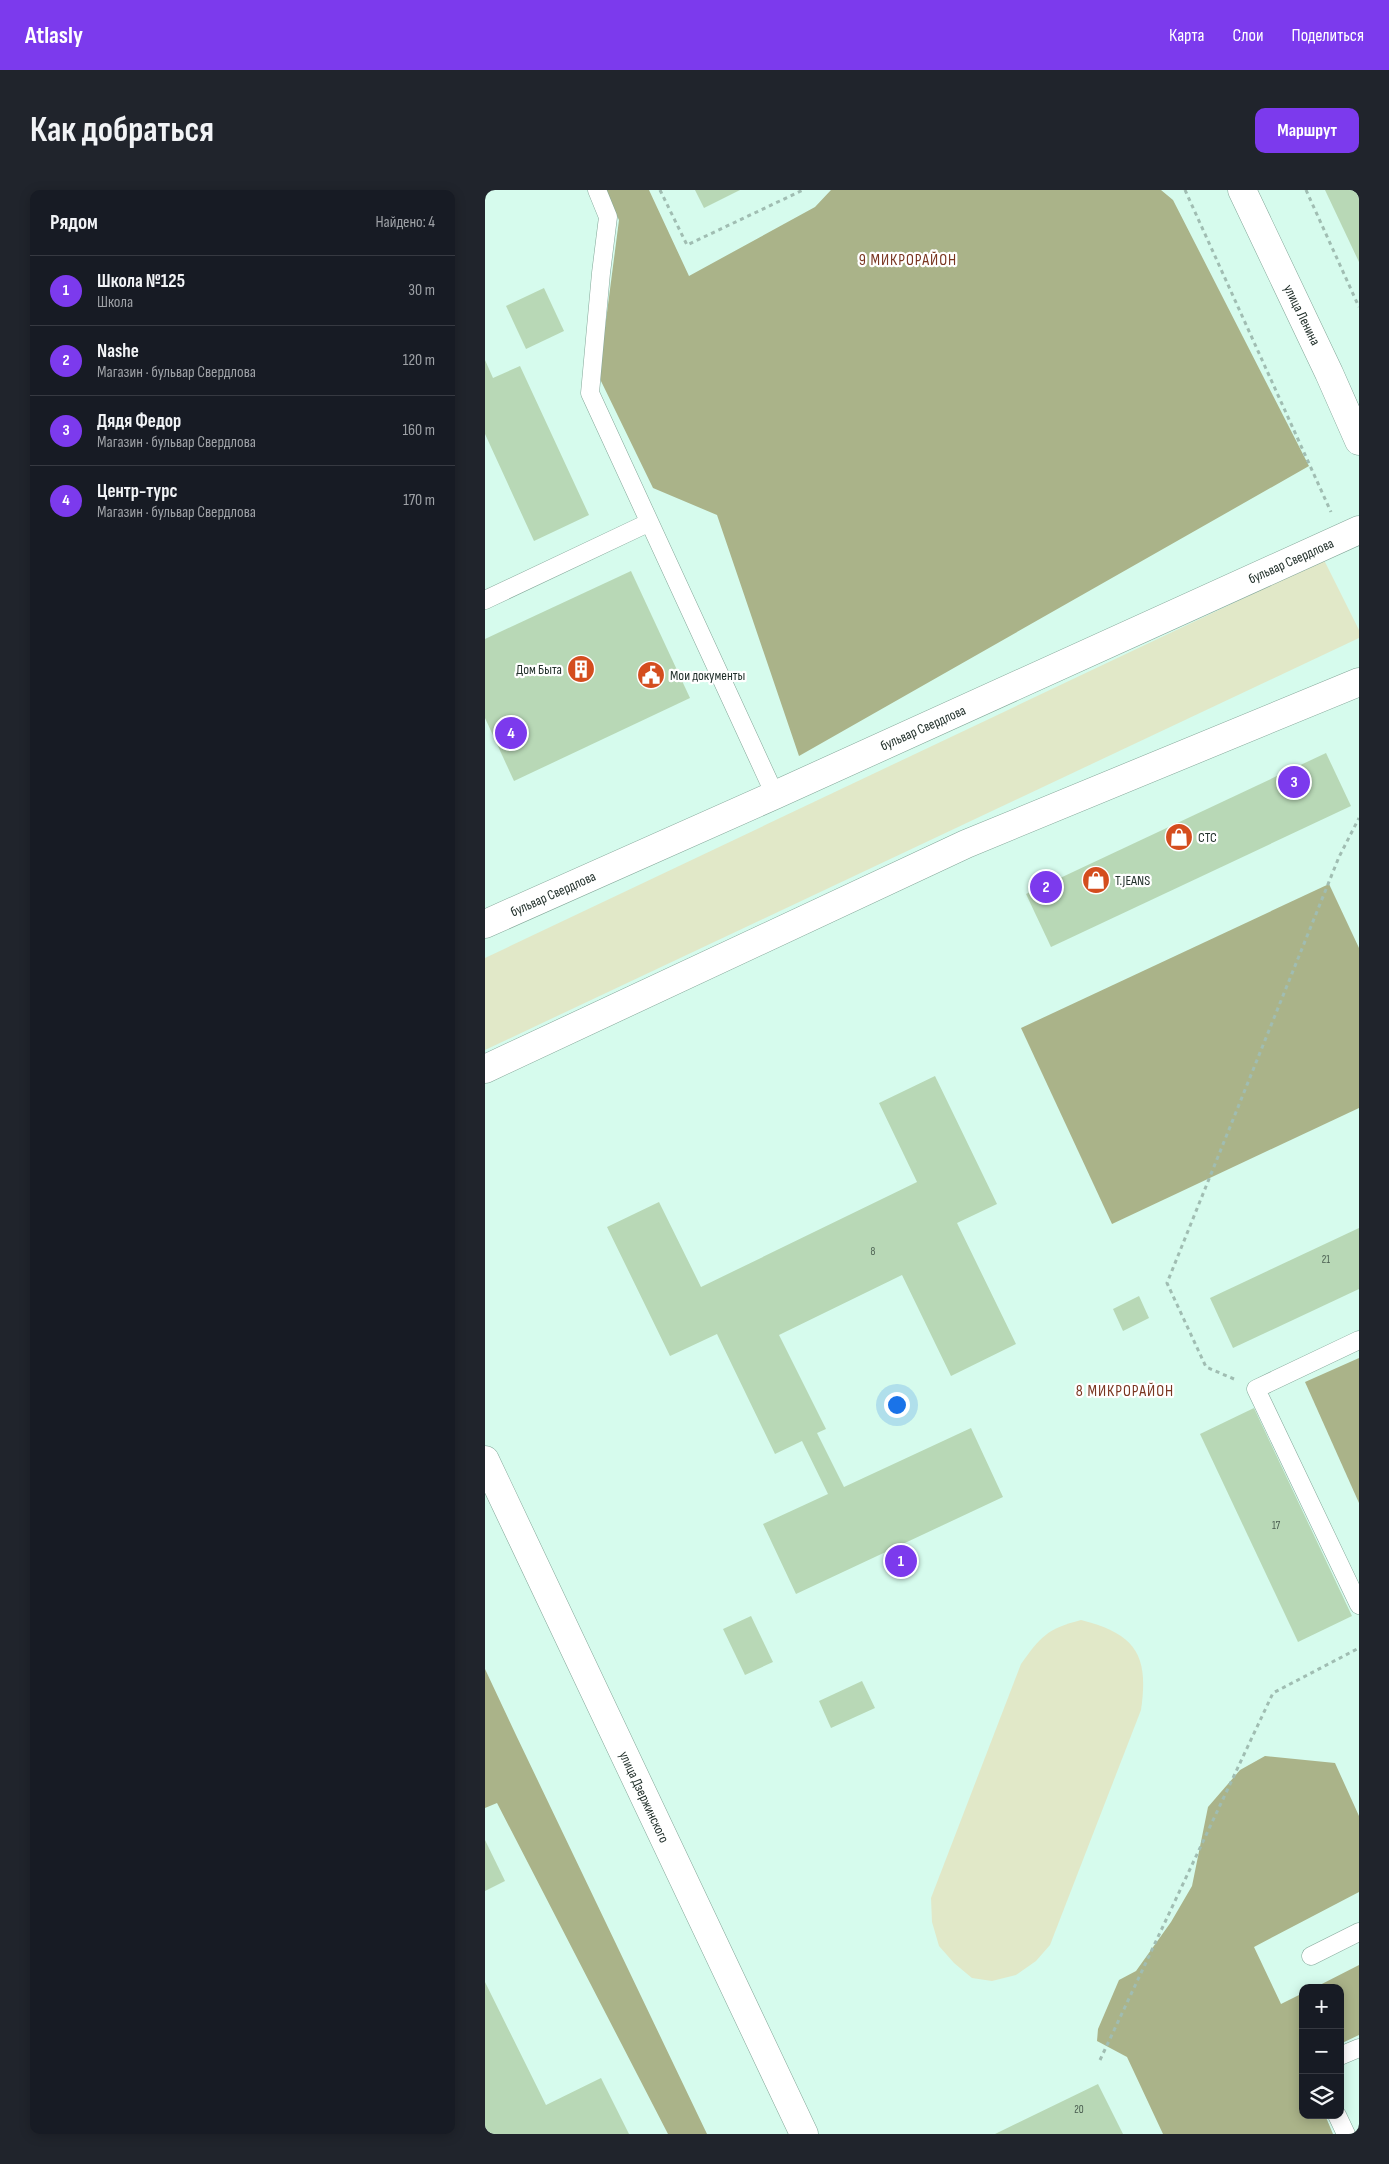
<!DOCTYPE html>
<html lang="ru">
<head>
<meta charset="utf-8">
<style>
  body { margin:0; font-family:"Sofia Sans Condensed",sans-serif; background:#20242c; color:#f1f3f6 }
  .controls { position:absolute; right:15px; bottom:15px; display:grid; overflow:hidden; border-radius:10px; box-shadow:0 2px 12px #0003 }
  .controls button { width:45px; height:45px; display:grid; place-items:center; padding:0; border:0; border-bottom:1px solid #363941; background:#171b24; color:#f1f3f6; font:25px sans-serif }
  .you { position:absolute; left:411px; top:1214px; width:18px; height:18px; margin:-12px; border:4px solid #fff; border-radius:50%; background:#1a73e8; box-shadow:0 0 0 8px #1a73e833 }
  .badge { display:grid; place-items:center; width:32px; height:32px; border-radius:50%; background:#7c3aed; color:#fff; font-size:16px; font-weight:700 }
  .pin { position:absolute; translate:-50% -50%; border:2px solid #fff; box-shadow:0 1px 5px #0006 }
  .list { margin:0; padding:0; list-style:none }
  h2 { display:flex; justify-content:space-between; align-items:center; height:65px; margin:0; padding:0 20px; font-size:21px }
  h2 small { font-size:16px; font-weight:400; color:#9ea1a6 }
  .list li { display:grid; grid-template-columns:32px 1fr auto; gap:15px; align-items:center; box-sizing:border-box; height:70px; padding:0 20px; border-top:1px solid #363941 }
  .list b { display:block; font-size:19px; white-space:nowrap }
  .list p { margin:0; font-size:16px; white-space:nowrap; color:#9ea1a6 }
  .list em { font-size:16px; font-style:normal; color:#9ea1a6 }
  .icon { flex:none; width:28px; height:28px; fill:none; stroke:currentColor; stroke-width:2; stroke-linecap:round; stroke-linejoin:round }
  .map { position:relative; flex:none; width:874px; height:1944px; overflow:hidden; border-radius:10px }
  header { display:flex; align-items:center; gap:30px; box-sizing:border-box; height:70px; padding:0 25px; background:#7c3aed; color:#fff }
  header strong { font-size:24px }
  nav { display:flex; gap:28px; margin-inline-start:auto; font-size:18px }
  .intro { display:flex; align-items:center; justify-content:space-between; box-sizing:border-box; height:120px; padding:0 30px }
  h1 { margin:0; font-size:35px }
  .button { padding:12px 22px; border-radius:10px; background:#7c3aed; color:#fff; font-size:18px; font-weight:700 }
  main { display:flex; gap:30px; padding:0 30px }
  aside { flex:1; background:#171b24; border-radius:10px; box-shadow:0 2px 12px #0003 }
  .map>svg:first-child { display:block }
  .green { fill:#e1e8c8 }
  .forest { fill:#aab389 }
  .building { fill:#b8d8b6 }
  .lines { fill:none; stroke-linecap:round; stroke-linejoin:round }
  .service-casing { stroke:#83a698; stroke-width:19 }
  .tertiary-casing { stroke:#83a698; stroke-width:29 }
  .path { stroke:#a0bdb2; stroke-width:3; stroke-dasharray:4 4; stroke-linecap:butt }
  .service { stroke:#fff; stroke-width:18 }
  .tertiary { stroke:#fff; stroke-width:28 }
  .labels { text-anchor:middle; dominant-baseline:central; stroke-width:4.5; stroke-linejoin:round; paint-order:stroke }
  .number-label { font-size:11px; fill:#495c4f }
  .street-label { font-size:14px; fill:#24322d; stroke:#fff }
  .poi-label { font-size:14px; fill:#24322d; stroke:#fff; text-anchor:start }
  .quarter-label { font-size:16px; letter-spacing:1px; fill:#7a3621; stroke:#fff }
</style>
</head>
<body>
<header>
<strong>Atlasly</strong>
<nav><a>Карта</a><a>Слои</a><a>Поделиться</a></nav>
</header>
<div class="intro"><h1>Как добраться</h1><a class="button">Маршрут</a></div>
<main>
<aside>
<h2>Рядом<small>Найдено: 4</small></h2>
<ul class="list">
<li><span class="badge">1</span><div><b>Школа №125</b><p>Школа</p></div><em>30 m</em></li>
<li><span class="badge">2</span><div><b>Nashe</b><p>Магазин · бульвар Свердлова</p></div><em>120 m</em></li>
<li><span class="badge">3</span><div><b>Дядя Федор</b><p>Магазин · бульвар Свердлова</p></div><em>160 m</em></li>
<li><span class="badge">4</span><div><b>Центр-турс</b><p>Магазин · бульвар Свердлова</p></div><em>170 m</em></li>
</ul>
</aside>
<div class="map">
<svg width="874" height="1944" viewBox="0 0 874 1944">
  <rect width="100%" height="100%" fill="#d6fbed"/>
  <g class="green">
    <polygon points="839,370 874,440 874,448 0,860 0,768"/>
    <path d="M596,1430C651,1444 664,1465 656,1520L565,1755L551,1771L531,1785L507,1791L487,1788L469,1773L454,1756L447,1732L446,1708L536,1474C556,1446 562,1439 596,1430Z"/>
  </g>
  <g class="forest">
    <polygon points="119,0 164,0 204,86 330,17 346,0 676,0 688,10 824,276 314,566 232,325 168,298 115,189 117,161 134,30"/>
    <polygon points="844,694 874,758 874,918 627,1034 536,838"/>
    <polygon points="874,1168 874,1313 820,1192"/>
    <polygon points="0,1479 31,1545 222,1944 183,1944 12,1613 0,1618"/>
    <polygon points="780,1566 850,1573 874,1626 874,1702 769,1757 796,1814 818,1803 818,1925 840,1925 848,1944 678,1944 642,1867 612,1851 613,1839 634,1790 651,1781 686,1732 707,1696 723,1617 755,1580"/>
    <polygon points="874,1775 874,1845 855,1854 855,1798 829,1798"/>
  </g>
  <g class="building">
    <polygon points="210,0 255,0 219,18"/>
    <polygon points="840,0 874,0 874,72"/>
    <polygon points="59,98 79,141 41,159 21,116"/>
    <polygon points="0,170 8,188 35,176 104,325 49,351 0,244"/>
    <polygon points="146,381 205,508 29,591 0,528 0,449"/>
    <polygon points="841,563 866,616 566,757 541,704"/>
    <polygon points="450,886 512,1014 472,1033 531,1154 466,1186 417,1085 294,1145 341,1239 332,1243 359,1297 486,1238 518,1307 311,1404 278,1334 343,1304 317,1251 290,1264 232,1144 185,1166 122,1037 174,1012 216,1097 432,992 394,913"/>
    <polygon points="874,1038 874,1099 748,1158 725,1108"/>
    <polygon points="654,1106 664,1128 638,1141 628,1119"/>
    <polygon points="769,1218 867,1426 813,1452 715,1244"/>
    <polygon points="266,1426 288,1472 260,1485 238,1439"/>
    <polygon points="377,1491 390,1518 346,1538 334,1511"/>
    <polygon points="0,1650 20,1691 0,1701"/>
    <polygon points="0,1792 61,1915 116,1888 144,1944 0,1944"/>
    <polygon points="613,1894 638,1944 510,1944"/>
  </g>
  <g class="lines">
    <g class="service-casing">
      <g id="service">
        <polyline points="112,0 123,27 116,83 105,203 290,605"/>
        <polyline points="0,410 163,333"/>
        <polyline points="874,1150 771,1199 874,1415"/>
        <polyline points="826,1766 874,1742"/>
        <polyline points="855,1866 874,1858"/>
        <polyline points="852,1925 861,1944"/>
      </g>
    </g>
    <g class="tertiary-casing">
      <g id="tertiary">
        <polyline points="757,0 844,183 874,251"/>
        <polyline points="0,734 290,605 874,340"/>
        <polyline points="0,879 481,654 874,492"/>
        <polyline points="0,1270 319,1944"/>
      </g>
    </g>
    <g class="path">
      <polyline points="175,0 202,55 318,0"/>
      <polyline points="700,0 846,322"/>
      <polyline points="821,0 874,117"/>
      <polyline points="749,1189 721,1177 682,1093 854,667 874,628"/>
      <polyline points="615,1870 788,1503 874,1458"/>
    </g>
    <use href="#service" class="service"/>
    <use href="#tertiary" class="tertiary"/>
  </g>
  <defs>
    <g id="building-disc" transform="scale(1.4375)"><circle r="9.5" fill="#d44d1e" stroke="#fff"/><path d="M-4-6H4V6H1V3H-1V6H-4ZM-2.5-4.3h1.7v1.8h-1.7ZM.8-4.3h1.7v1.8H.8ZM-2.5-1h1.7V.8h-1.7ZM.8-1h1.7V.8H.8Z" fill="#fff"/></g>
    <g id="civic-disc" transform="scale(1.4375)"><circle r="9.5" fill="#d44d1e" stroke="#fff"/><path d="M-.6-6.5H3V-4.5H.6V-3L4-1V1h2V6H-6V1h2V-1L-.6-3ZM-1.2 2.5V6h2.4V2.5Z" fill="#fff"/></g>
    <g id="shop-disc" transform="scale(1.4375)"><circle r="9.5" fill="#d44d1e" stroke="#fff"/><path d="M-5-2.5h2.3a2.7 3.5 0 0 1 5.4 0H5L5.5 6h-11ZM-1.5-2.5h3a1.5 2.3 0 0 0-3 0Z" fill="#fff"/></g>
  </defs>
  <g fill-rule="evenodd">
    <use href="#building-disc" x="96" y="479"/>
    <use href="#civic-disc" x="166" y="485"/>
    <use href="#shop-disc" x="694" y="647"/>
    <use href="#shop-disc" x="611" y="690"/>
  </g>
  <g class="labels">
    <g class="number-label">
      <text x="388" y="1061">8</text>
      <text x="841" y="1069">21</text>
      <text x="791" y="1335">17</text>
      <text x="594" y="1919">20</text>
    </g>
    <g class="street-label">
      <text transform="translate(817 125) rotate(64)">улица Ленина</text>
      <text transform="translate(806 371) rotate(-24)">бульвар Свердлова</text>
      <text transform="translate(438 538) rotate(-24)">бульвар Свердлова</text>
      <text transform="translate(68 704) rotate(-24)">бульвар Свердлова</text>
      <text transform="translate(159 1607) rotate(65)">улица Дзержинского</text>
    </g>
    <g class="poi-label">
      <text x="77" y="479" text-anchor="end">Дом Быта</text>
      <text x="185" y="485">Мои документы</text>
      <text x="713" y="647">СТС</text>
      <text x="630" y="690">T.JEANS</text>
    </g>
    <g class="quarter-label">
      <text x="423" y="70">9 МИКРОРАЙОН</text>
      <text x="640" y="1201">8 МИКРОРАЙОН</text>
    </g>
  </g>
</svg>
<div class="controls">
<button>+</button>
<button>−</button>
<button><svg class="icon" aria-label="layers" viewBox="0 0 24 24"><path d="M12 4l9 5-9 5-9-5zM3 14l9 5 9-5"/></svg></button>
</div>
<div class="you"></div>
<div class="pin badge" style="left:416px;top:1371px">1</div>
<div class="pin badge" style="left:561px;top:697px">2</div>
<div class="pin badge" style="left:809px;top:592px">3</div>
<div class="pin badge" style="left:26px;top:543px">4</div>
</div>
</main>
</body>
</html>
